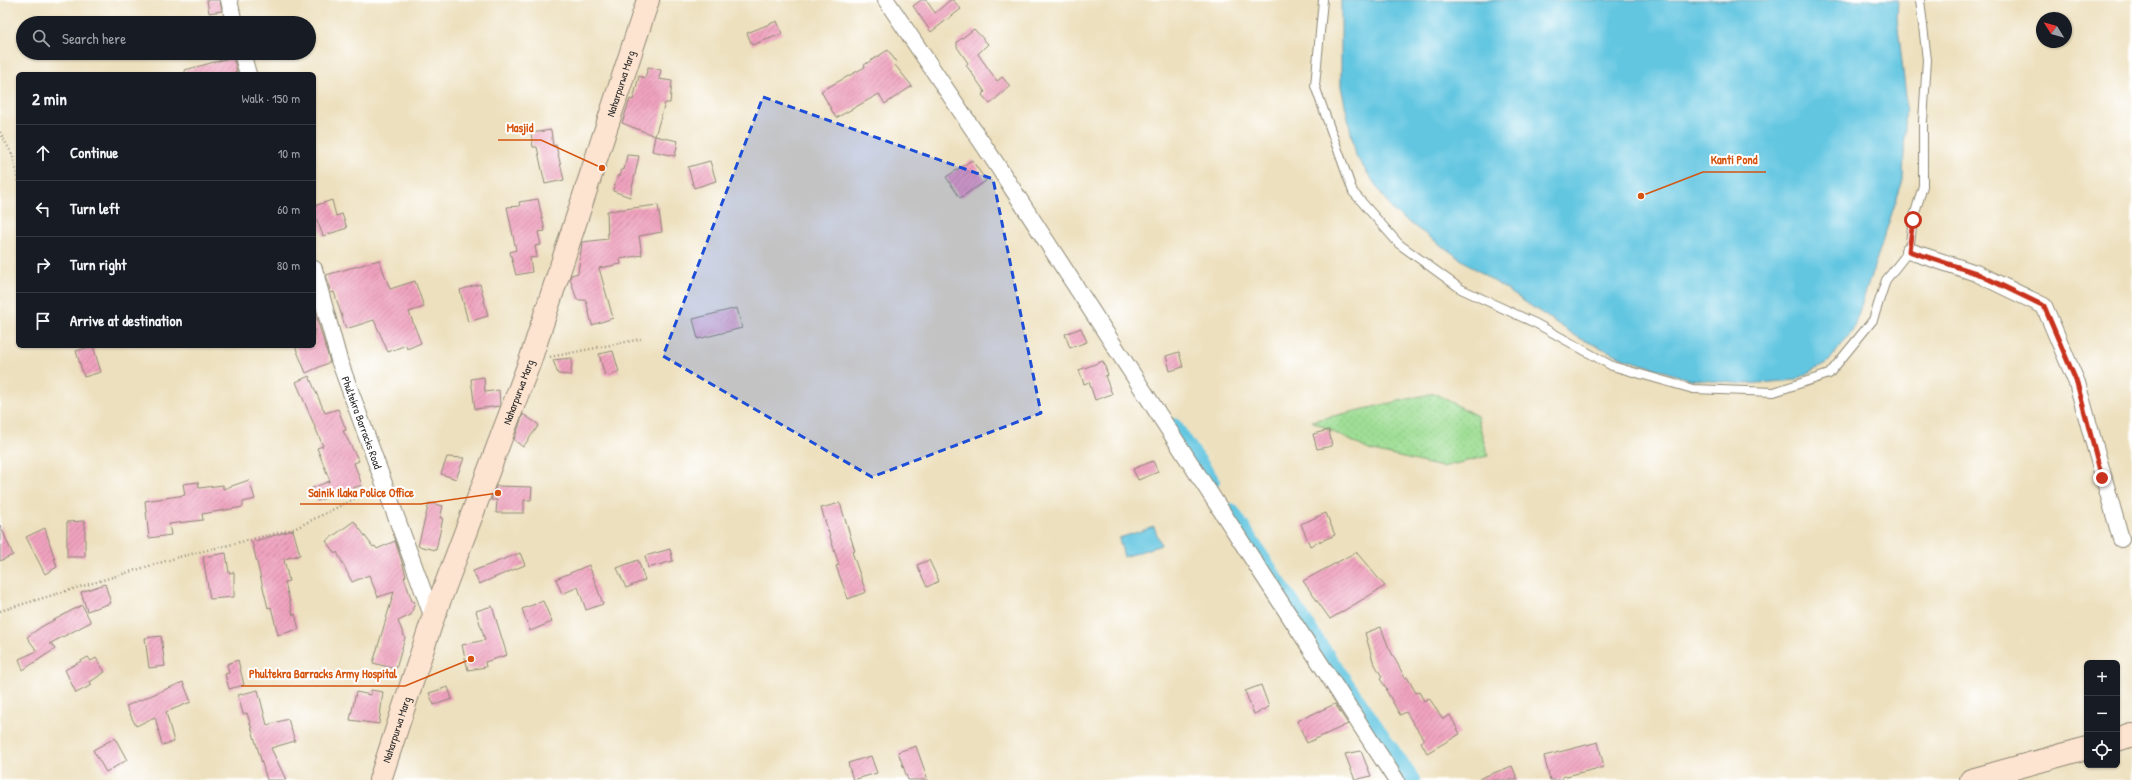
<!DOCTYPE html>
<html lang="en">
<head>
<meta charset="utf-8">
<style>
  body { margin:0; font-family:"Patrick Hand",sans-serif; background:#20242c; color:#f1f3f6 }
  .controls { position:absolute; right:12px; bottom:12px; display:grid; overflow:hidden; border-radius:6px; box-shadow:0 1px 3px #0004 }
  .controls button { width:36px; height:36px; display:grid; place-items:center; padding:0; border:0; border-bottom:1px solid #363941; background:#171b24; color:#f1f3f6; font:20px sans-serif }
  .compass { position:absolute; left:2036px; top:12px; width:36px; height:36px; border-radius:50%; background:#171b24; box-shadow:0 1px 3px #0004; rotate:307deg }
  .stop { position:absolute; width:12px; height:12px; margin:-9px; border:3px solid #c8321e; border-radius:50%; background:#fff }
  .stop.end { background:#c8321e; border-color:#fff; box-shadow:0 1px 4px #0008 }
  .list { margin:0; padding:0; list-style:none }
  h2 { display:flex; justify-content:space-between; align-items:center; height:52px; margin:0; padding:0 16px; font-size:17px }
  h2 small { font-size:13px; font-weight:400; color:#9ea1a6 }
  .list li { display:grid; grid-template-columns:26px 1fr auto; gap:12px; align-items:center; box-sizing:border-box; height:56px; padding:0 16px; border-top:1px solid #363941 }
  .list b { display:block; font-size:15px; white-space:nowrap }
  .list em { font-size:13px; font-style:normal; color:#9ea1a6 }
  .icon { flex:none; width:22px; height:22px; fill:none; stroke:currentColor; stroke-width:2; stroke-linecap:round; stroke-linejoin:round }
  .map { position:relative; flex:none; width:2132px; height:780px; overflow:hidden }
  .search { position:absolute; background:#171b24; box-shadow:0 1px 3px #0004; left:16px; top:16px; width:300px; height:44px; display:flex; align-items:center; gap:10px; box-sizing:border-box; padding:0 14px; border-radius:22px; color:#9ea1a6; font-size:15px }
  .panel { position:absolute; background:#171b24; box-shadow:0 1px 3px #0004; left:16px; top:72px; width:300px; height:276px; border-radius:6px }
  .map>svg:first-child { display:block }
  .grass { fill:url(#grass-dots); stroke:#658460 }
  .water { fill:#63c6e1; stroke:#477886 }
  .lines { fill:none; stroke-linecap:round; stroke-linejoin:round }
  .canal { stroke:#63c6e1; stroke-width:16 }
  .building { fill:url(#building-hatch) }
  .lane-casing { stroke:#8c8674; stroke-width:10 }
  .street-casing { stroke:#8c8674; stroke-width:18 }
  .secondary-casing { stroke:#8c8674; stroke-width:24 }
  .path { stroke:#8c8674; stroke-width:2.5; stroke-dasharray:1 3; stroke-linecap:butt }
  .lane { stroke:#fff; stroke-width:8 }
  .street { stroke:#fff; stroke-width:16 }
  .secondary { stroke:#fde4d0; stroke-width:22 }
  .route { stroke:#c8321e; stroke-width:5 }
  .marked { fill:#1d4ed8; fill-opacity:0.2; stroke:#1d4ed8; stroke-width:3; stroke-dasharray:8 5; stroke-linejoin:round }
  .labels { text-anchor:middle; dominant-baseline:central; stroke-width:4; stroke-linejoin:round; paint-order:stroke }
  .street-label { font-size:11px; fill:#2b2b2b; stroke:#fff }
  .leader { fill:none; stroke:#d5540f; stroke-width:1.5 }
  .callout-dot { fill:#d5540f; stroke:#fff; stroke-width:1.5 }
  .callout-label { font-size:12px; text-anchor:middle; font-weight:bold; fill:#d5540f; stroke:#fff; stroke-width:4; stroke-linejoin:round; paint-order:stroke }
</style>
</head>
<body>
<div class="map">
<svg width="2132" height="780" viewBox="0 0 2132 780">
  <defs>
    <pattern id="grass-dots" width="8" height="8" patternUnits="userSpaceOnUse"><rect width="8" height="8" fill="#9fde94"/><path d="M2 2h.1M6 6h.1" fill="none" stroke="#89bf80" stroke-width="1.8" stroke-linecap="round"/></pattern>
    <pattern id="building-hatch" width="6" height="6" patternUnits="userSpaceOnUse"><rect width="6" height="6" fill="#f0a2be"/><path d="M-1 1l2-2M0 6l6-6M5 7l2-2" fill="none" stroke="#c3849b"/></pattern>
  </defs>
  <rect width="100%" height="100%" fill="#fff"/>
  <filter id="ink" filterUnits="userSpaceOnUse"><feTurbulence type="fractalNoise" baseFrequency=".025" numOctaves="2"/><feDisplacementMap in="SourceGraphic" scale="8" xChannelSelector="R" yChannelSelector="G"/><feConvolveMatrix kernelMatrix="1 2 1 2 8 2 1 2 1" color-interpolation-filters="sRGB"/></filter>
  <filter id="wash" filterUnits="userSpaceOnUse"><feTurbulence type="fractalNoise" baseFrequency=".012" numOctaves="4" result="noise"/><feDisplacementMap in="SourceGraphic" scale="16" xChannelSelector="R" yChannelSelector="G"/><feGaussianBlur stdDeviation="0.9" result="paint"/><feColorMatrix in="noise" values="0 0 0 0 0 0 0 0 0 0 0 0 0 0 0 0 0 1.4 0 .05"/><feComposite in="paint" operator="in"/></filter>
  <g filter="url(#wash)">
    <rect width="100%" height="100%" fill="#ede0be"/>
    <polygon class="grass" points="1434,393 1477,416 1488,456 1442,467 1369,450 1312,421"/>
    <g class="water">
      <polygon points="1341,0 1898,0 1897,18 1906,97 1903,180 1853,330 1829,361 1796,380 1747,384 1688,379 1626,359 1579,338 1462,260 1394,212 1356,156 1341,86"/>
      <polygon points="1154,527 1161,545 1124,557 1119,538"/>
    </g>
    <g class="lines">
      <g class="canal">
        <polyline points="1174,426 1212,481"/>
        <polyline points="1231,511 1314,637 1412,780"/>
      </g>
    </g>
    <g id="blocks">
      <g class="building">
        <polygon points="207,0 220,0 222,11 209,13"/>
        <polygon points="921,0 926,0 935,13 950,0 953,0 961,9 931,32 913,6"/>
        <polygon points="777,21 782,34 752,45 747,33"/>
        <polygon points="974,29 988,44 978,54 997,81 1002,77 1010,86 990,104 982,95 985,92 966,65 968,63 957,47 957,42"/>
        <polygon points="888,50 897,63 895,65 912,86 885,104 879,94 836,118 821,91 865,67 864,65"/>
        <polygon points="233,57 237,72 229,74 185,74 185,70"/>
        <polygon points="648,67 661,70 659,79 672,81 670,103 665,103 655,136 622,123 630,99 633,100 639,76 645,78"/>
        <polygon points="551,130 553,146 556,145 564,180 545,184 537,147 533,147 531,133"/>
        <polygon points="655,136 678,141 675,156 652,151"/>
        <polygon points="627,155 639,156 630,197 613,191 618,175 620,176 622,169 624,170"/>
        <polygon points="972,160 986,181 960,198 946,177"/>
        <polygon points="710,161 716,181 694,188 688,167"/>
        <polygon points="538,199 545,231 538,232 541,245 535,246 537,257 530,258 532,272 516,275 510,252 516,250 507,207 520,206 519,202"/>
        <polygon points="332,200 336,216 342,214 347,228 323,236 314,212 314,206"/>
        <polygon points="658,205 662,232 639,236 642,255 620,259 621,264 599,268 613,318 592,325 586,300 577,300 570,278 571,275 578,273 582,242 608,239 607,211"/>
        <polygon points="379,260 390,289 415,281 424,307 409,312 421,343 407,349 406,345 388,352 374,320 346,329 334,292 331,293 326,275"/>
        <polygon points="480,284 488,316 468,322 460,290"/>
        <polygon points="737,308 742,328 698,339 693,319"/>
        <polygon points="314,309 330,362 306,373 295,346 314,346"/>
        <polygon points="1081,328 1087,342 1070,348 1065,334"/>
        <polygon points="93,346 101,372 84,377 76,351"/>
        <polygon points="613,351 619,372 605,376 599,354"/>
        <polygon points="1179,352 1183,367 1170,371 1166,356"/>
        <polygon points="572,358 571,375 558,374 553,360"/>
        <polygon points="1103,361 1108,375 1105,376 1112,394 1095,400 1089,382 1084,384 1079,370"/>
        <polygon points="309,376 325,413 338,409 346,430 343,431 359,461 354,463 362,485 317,501 312,488 330,481 317,448 323,446 296,382"/>
        <polygon points="484,377 485,392 499,390 500,406 475,409 471,379"/>
        <polygon points="523,414 539,425 523,447 514,440"/>
        <polygon points="1329,430 1332,446 1317,449 1313,434"/>
        <polygon points="447,457 464,458 456,479 441,474"/>
        <polygon points="1153,461 1158,472 1138,480 1133,469"/>
        <polygon points="249,480 255,499 243,502 243,507 202,514 203,520 169,524 171,535 149,538 145,501 185,495 183,484 198,482 199,488 223,485 223,489"/>
        <polygon points="496,486 532,487 531,500 524,500 524,513 496,513 497,500 491,500"/>
        <polygon points="429,503 443,506 440,518 443,518 436,550 418,546"/>
        <polygon points="840,503 855,551 852,552 866,592 848,599 836,566 839,565 821,508"/>
        <polygon points="1326,513 1335,535 1310,546 1301,524"/>
        <polygon points="85,521 85,557 67,557 67,522"/>
        <polygon points="354,521 373,547 375,546 377,549 395,541 402,562 406,576 404,577 412,601 415,602 411,615 398,621 405,638 396,669 373,663 394,592 378,597 369,575 352,582 337,552 335,554 326,541"/>
        <polygon points="0,525 13,555 0,561"/>
        <polygon points="45,528 57,567 45,574 26,537"/>
        <polygon points="293,530 300,555 284,559 289,581 285,582 293,615 295,614 299,629 278,635 271,607 268,608 252,542"/>
        <polygon points="670,549 673,561 648,568 645,556"/>
        <polygon points="1356,552 1385,586 1330,619 1303,581"/>
        <polygon points="226,553 229,573 234,572 234,597 210,599 203,557"/>
        <polygon points="520,553 525,565 479,584 473,571"/>
        <polygon points="638,560 645,580 626,588 617,568"/>
        <polygon points="929,560 939,581 927,587 917,565"/>
        <polygon points="589,565 603,604 586,610 578,587 562,594 556,579"/>
        <polygon points="105,584 111,603 87,611 81,592"/>
        <polygon points="543,601 552,622 530,631 522,609"/>
        <polygon points="82,605 91,622 49,644 52,644 55,649 23,670 19,659 37,651 27,637 41,627"/>
        <polygon points="492,606 507,655 485,662 486,667 468,670 462,645 485,640 476,611"/>
        <polygon points="1381,627 1388,646 1405,678 1407,677 1416,693 1419,692 1424,701 1429,698 1443,719 1450,715 1460,734 1427,753 1421,742 1424,740 1406,712 1400,715 1386,690 1387,689 1380,679 1382,677 1373,661 1365,633"/>
        <polygon points="161,636 165,666 149,668 145,638"/>
        <polygon points="88,657 91,661 96,658 105,672 90,682 92,685 76,693 65,670"/>
        <polygon points="238,660 244,685 229,689 225,674 229,673 227,664"/>
        <polygon points="183,682 191,702 166,712 174,742 162,745 155,717 136,726 126,706"/>
        <polygon points="1261,685 1269,707 1254,714 1245,691"/>
        <polygon points="448,687 452,699 434,705 429,693"/>
        <polygon points="258,690 267,725 288,719 295,741 271,748 286,780 267,780 247,713 243,714 238,695"/>
        <polygon points="371,690 383,692 379,724 350,720 356,692 371,695"/>
        <polygon points="1335,704 1348,724 1307,743 1297,721"/>
        <polygon points="115,738 127,760 106,772 93,750"/>
        <polygon points="1598,742 1604,767 1562,777 1563,780 1550,780 1544,756"/>
        <polygon points="916,746 928,780 908,780 898,752"/>
        <polygon points="1361,751 1371,776 1355,780 1345,754"/>
        <polygon points="871,756 877,773 853,780 848,763"/>
        <polygon points="1512,766 1518,780 1479,780 1478,779"/>
      </g>
    </g>
  </g>
  <g filter="url(#ink)">
    <use href="#blocks" fill-opacity="0" stroke="#8c8674" stroke-width="1"/>
    <g class="lines">
      <g class="lane-casing">
        <polyline id="lane" points="1323,0 1315,86 1353,192 1399,244 1461,289 1537,324 1612,366 1693,389 1774,392 1829,374 1873,320 1886,280 1909,251 1913,220 1923,186 1923,121 1927,60 1920,0"/>
      </g>
      <g class="street-casing">
        <g id="street">
          <polyline points="229,0 234,23"/>
          <polyline points="886,0 995,162 1396,780"/>
          <polyline points="242,53 248,74"/>
          <polyline points="1909,251 1976,273 2044,306 2077,383 2121,539"/>
          <path id="s1" d="M314,269L339,360L433,618"/>
        </g>
      </g>
      <g class="secondary-casing">
        <g id="secondary">
          <polyline points="2117,740 2132,735"/>
          <path id="s2" d="M380,780L433,618L530,361L648,0"/>
          <polyline points="1971,780 2087,748"/>
        </g>
      </g>
      <g class="path">
        <polyline points="0,132 13,156 18,182"/>
        <polyline points="550,357 641,339"/>
        <polyline points="0,611 179,557 294,529 372,490"/>
      </g>
      <use href="#lane" class="lane"/>
      <use href="#street" class="street"/>
      <use href="#secondary" class="secondary"/>
    </g>
  </g>
  <g class="lines" filter="url(#ink)">
    <polyline class="route" points="1913,220 1909,251 1976,273 2044,306 2077,383 2102,478"/>
  </g>
  <path class="marked" d="M763,97L993,179L1041,413L872,477L663,356Z"/>
  <g class="labels">
    <g class="street-label">
      <text stroke="none"><textPath href="#s2" startOffset="737">Naharpurwa Marg</textPath></text>
      <text stroke="none"><textPath href="#s2" startOffset="412">Naharpurwa Marg</textPath></text>
      <text stroke="none"><textPath href="#s1" startOffset="161">Phultekra Barracks Road</textPath></text>
      <text stroke="none"><textPath href="#s2" startOffset="53">Naharpurwa Marg</textPath></text>
    </g>
  </g>
  <path class="leader" d="M602 168L541 140H498M1641 196L1703 172H1766M498 493L421 504H300M471 659L405 686H241"/>
  <g class="callout-dot">
    <circle cx="602" cy="168" r="4"/>
    <circle cx="1641" cy="196" r="4"/>
    <circle cx="498" cy="493" r="4"/>
    <circle cx="471" cy="659" r="4"/>
  </g>
  <g class="callout-label">
    <text x="520" y="132">Masjid</text>
    <text x="1734" y="164">Kanti Pond</text>
    <text x="361" y="497">Sainik Ilaka Police Office</text>
    <text x="323" y="678">Phultekra Barracks Army Hospital</text>
  </g>
</svg>
<div class="controls">
<button>+</button>
<button>−</button>
<button><svg class="icon" aria-label="locate" viewBox="0 0 24 24"><circle cx="12" cy="12" r="6"/><path d="M12 2v4M12 18v4M2 12h4M18 12h4"/></svg></button>
</div>
<svg class="compass" viewBox="-18 -18 36 36"><path d="M0-13l5 13h-10z" fill="#e53935"/><path d="M0 13l5-13h-10z" fill="#9ea1a6"/></svg>
<div class="stop" style="left:1913px;top:220px"></div>
<div class="stop end" style="left:2102px;top:478px"></div>
<div class="search"><svg class="icon" aria-label="search" viewBox="0 0 24 24"><circle cx="10" cy="10" r="6"/><path d="M15 15l6 6"/></svg>Search here</div>
<section class="panel">
<h2>2 min<small>Walk · 150 m</small></h2>
<ul class="list">
<li><svg class="icon" aria-label="ahead" viewBox="0 0 24 24"><path d="M12 20V5M6 11l6-6 6 6"/></svg><div><b>Continue</b></div><em>10 m</em></li>
<li><svg class="icon" aria-label="left" viewBox="0 0 24 24"><path d="M17 20v-9H6M10 6l-5 5 5 5"/></svg><div><b>Turn left</b></div><em>60 m</em></li>
<li><svg class="icon" aria-label="right" viewBox="0 0 24 24"><path d="M7 20v-9h11M14 6l5 5-5 5"/></svg><div><b>Turn right</b></div><em>80 m</em></li>
<li><svg class="icon" aria-label="arrive" viewBox="0 0 24 24"><path d="M6 21V4h12l-3 4 3 4H6"/></svg><div><b>Arrive at destination</b></div></li>
</ul>
</section>
</div>
</body>
</html>
